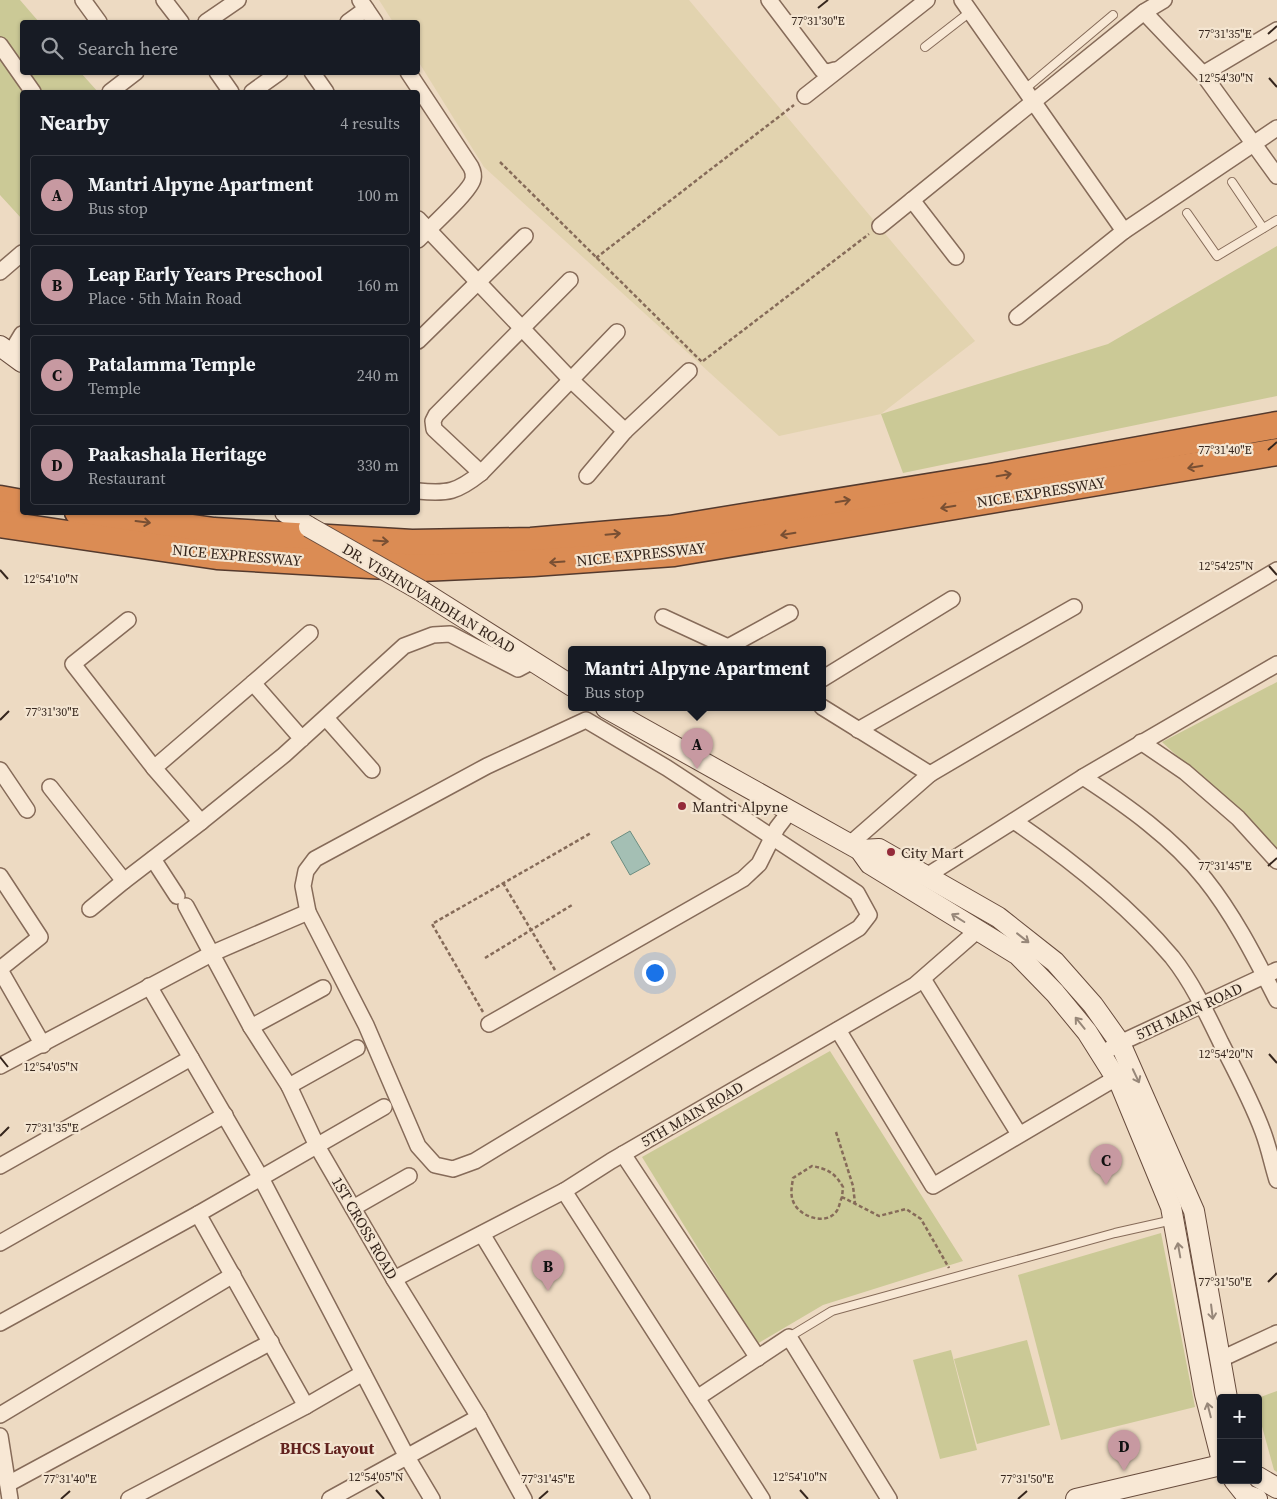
<!DOCTYPE html>
<html lang="en">
<head>
<meta charset="utf-8">
<style>
  body { margin:0; font-family:"Source Serif 4",serif; background:#20242c; color:#f1f3f6 }
  .controls { position:absolute; right:15px; bottom:15px; display:grid; overflow:hidden; border-radius:5px; box-shadow:0 1px 4px #0004 }
  .controls button { width:45px; height:45px; display:grid; place-items:center; padding:0; border:0; border-bottom:1px solid #363941; background:#171b24; color:#f1f3f6; font:25px sans-serif }
  .you { position:absolute; left:654px; top:972px; width:18px; height:18px; margin:-12px; border:4px solid #fff; border-radius:50%; background:#1a73e8; box-shadow:0 0 0 8px #1a73e833 }
  .badge { display:grid; place-items:center; width:32px; height:32px; border-radius:50%; background:#c799a1; color:#111; font-size:16px; font-weight:700 }
  .pin { position:absolute; translate:-50% -41px; filter:drop-shadow(0 1px 2px #0008) }
  .pin::after { content:''; position:absolute; top:26px; width:18px; height:15px; background:inherit; clip-path:polygon(0 0,100% 0,50% 100%) }
  .popup { position:absolute; left:568px; top:646px; width:258px; height:65px; box-sizing:border-box; display:grid; place-content:center; border-radius:5px; background:#171b24; filter:drop-shadow(0 1px 4px #0005); font-size:16px; white-space:nowrap; color:#9ea1a6 }
  .popup b { font-size:19px; color:#f1f3f6 }
  .popup::after { content:''; position:absolute; left:50%; top:100%; margin-left:-10px; border:10px solid transparent; border-top-color:#171b24 }
  .list { margin:0; padding:0; list-style:none }
  h2 { display:flex; justify-content:space-between; align-items:center; height:65px; margin:0; padding:0 20px; font-size:21px }
  h2 small { font-size:16px; font-weight:400; color:#9ea1a6 }
  .list li { display:grid; grid-template-columns:32px 1fr auto; gap:15px; align-items:center; box-sizing:border-box; height:80px; margin:0 10px 10px; padding:0 10px; border:1px solid #363941; border-radius:5px }
  .list b { display:block; font-size:19px; white-space:nowrap }
  .list p { margin:0; font-size:16px; white-space:nowrap; color:#9ea1a6 }
  .list em { font-size:16px; font-style:normal; color:#9ea1a6 }
  .icon { flex:none; width:28px; height:28px; fill:none; stroke:currentColor; stroke-width:2; stroke-linecap:round; stroke-linejoin:round }
  .map { position:relative; flex:none; width:1277px; height:1499px; overflow:hidden }
  .search { position:absolute; background:#171b24; box-shadow:0 1px 4px #0004; left:20px; top:20px; width:400px; height:55px; display:flex; align-items:center; gap:12px; box-sizing:border-box; padding:0 18px; border-radius:5px; color:#9ea1a6; font-size:19px }
  .panel { position:absolute; background:#171b24; box-shadow:0 1px 4px #0004; left:20px; top:90px; width:400px; height:425px; border-radius:5px }
  .map>svg:first-child { display:block }
  .farmland { fill:#e2d3af }
  .green { fill:#cbc996 }
  .water { fill:#a4bfb4; stroke:#6b8d80 }
  .lines { fill:none; stroke-linecap:round; stroke-linejoin:round }
  .lane-casing { stroke:#866b59; stroke-width:10 }
  .street-casing { stroke:#866b59; stroke-width:18 }
  .secondary-casing { stroke:#684c3d; stroke-width:22 }
  .highway-casing { stroke:#543a2e; stroke-width:29 }
  .path { stroke:#866b59; stroke-width:2.5; stroke-dasharray:4 2.5; stroke-linecap:butt }
  .lane { stroke:#f8e8d5; stroke-width:8 }
  .street { stroke:#f8e8d5; stroke-width:15 }
  .secondary { stroke:#f8e8d5; stroke-width:20 }
  .highway { stroke:#db8c54; stroke-width:26 }
  .secondary-bridge-casing { stroke:#684c3d; stroke-width:22; stroke-linecap:butt }
  .secondary-bridge { stroke:#f8e8d5; stroke-width:20 }
  .oneway { stroke:#784f33 }
  .oneway2 { stroke:#978779 }
  .ticks { fill:none; stroke:#36261d; stroke-width:2 }
  .poi-dot { fill:#942b3a; stroke:#f4e5d1; stroke-width:2 }
  .labels { text-anchor:middle; dominant-baseline:central; stroke-width:4.5; stroke-linejoin:round; paint-order:stroke }
  .street-label { font-size:15px; fill:#36261d; stroke:#f4e5d1 }
  .poi-label { font-size:15px; fill:#36261d; stroke:#f4e5d1; text-anchor:start }
  .neighbourhood-label { font-size:16px; font-weight:bold; fill:#62221e; stroke:#f4e5d1 }
  .ticks-label { font-size:12px; text-anchor:middle; fill:#36261d; stroke:#f4e5d1; stroke-width:4.5; stroke-linejoin:round; paint-order:stroke }
</style>
</head>
<body>
<div class="map">
<svg width="1277" height="1499" viewBox="0 0 1277 1499">
  <rect width="100%" height="100%" fill="#eddac2"/>
  <polygon class="farmland" points="379,0 689,0 975,341 881,414 779,436 484,167 418,61 418,22 393,22"/>
  <g class="green">
    <polygon points="0,0 20,0 39,22 22,22 22,72 81,73 98,92 22,92 22,219 0,195"/>
    <polygon points="1277,246 1277,396 903,473 881,414 1108,344"/>
    <polygon points="1277,682 1277,849 1162,742"/>
    <polygon points="830,1051 963,1261 823,1305 757,1344 642,1157"/>
    <polygon points="1161,1233 1195,1407 1061,1440 1018,1275"/>
    <polygon points="1027,1340 1050,1425 977,1444 954,1359"/>
    <polygon points="951,1350 977,1450 940,1459 913,1360"/>
    <polygon points="1277,1391 1277,1472 1274,1470 1258,1412 1258,1398"/>
  </g>
  <polygon class="water" points="630,831 650,864 630,875 611,842"/>
  <g class="lines">
    <g class="lane-casing">
      <g id="lane">
        <polyline points="925,47 970,12"/>
        <polyline points="1025,89 1113,15"/>
        <polyline points="1232,182 1263,228"/>
        <polyline points="1187,213 1217,256 1277,220"/>
        <polyline points="789,1337 832,1311 1115,1233 1173,1220"/>
      </g>
    </g>
    <g class="street-casing">
      <g id="street">
        <polyline points="83,0 99,22"/>
        <polyline points="164,0 181,22"/>
        <polyline points="360,0 375,22"/>
        <polyline points="769,0 822,70 828,72 835,70"/>
        <polyline points="962,0 1124,231"/>
        <polyline points="1164,0 1144,12 1203,74"/>
        <polyline points="206,22 238,0"/>
        <polyline points="348,22 366,9"/>
        <polyline points="1277,30 1203,74 1277,176"/>
        <polyline points="0,45 33,92"/>
        <polyline points="217,72 231,92"/>
        <polyline points="312,72 326,92"/>
        <path d="M408,72L471,167C473,171 474,175 473,179C471,191 428,229 418,240"/>
        <polyline points="110,92 136,72"/>
        <polyline points="252,92 280,72"/>
        <polyline points="805,96 927,0"/>
        <polyline points="912,200 956,257"/>
        <polyline points="418,219 572,381 625,431"/>
        <polyline points="880,226 1144,12"/>
        <polyline points="0,272 22,253"/>
        <polyline points="1017,317 1124,231 1277,128"/>
        <polyline points="418,341 525,236"/>
        <polyline points="10,354 22,334"/>
        <polyline points="481,473 434,429 433,421 436,415 570,280"/>
        <polyline points="587,476 625,431 689,371"/>
        <path d="M418,491C448,494 457,492 481,473L617,332"/>
        <polyline points="663,617 728,647"/>
        <polyline points="128,620 73,664 154,768"/>
        <polyline points="733,650 728,647 790,613"/>
        <polyline points="822,679 952,599"/>
        <polyline points="253,683 310,633"/>
        <polyline points="822,707 930,774 850,844"/>
        <polyline points="326,718 372,770"/>
        <polygon points="586,720 667,768 857,893 869,915 859,928 475,1161 453,1169 435,1165 418,1146 366,1025 308,912 303,886 306,871 315,859 487,766"/>
        <polyline points="858,730 1074,607"/>
        <polyline points="302,739 253,683 154,768 201,822 284,755 404,646 433,635 450,634 518,669 533,661"/>
        <polyline points="1141,742 1185,772 1238,818 1277,861"/>
        <polyline points="0,770 27,810"/>
        <polyline points="930,774 1277,570"/>
        <path d="M1083,777C1126,805 1173,838 1205,879C1234,915 1256,959 1277,1000"/>
        <polyline points="50,787 124,881 201,822"/>
        <path d="M1014,821C1071,860 1127,904 1172,957C1192,982 1207,1014 1221,1043C1236,1072 1252,1102 1263,1132C1269,1148 1272,1164 1277,1180"/>
        <polyline points="153,859 177,896"/>
        <polyline points="928,875 1083,777 1277,664"/>
        <polyline points="0,876 40,937 0,969"/>
        <polyline points="186,906 251,1027 289,1086 317,1146 394,1279 479,1417 524,1499"/>
        <polyline points="90,909 124,881"/>
        <polyline points="0,970 43,1045"/>
        <polyline points="923,979 1019,1134"/>
        <polyline points="149,986 261,1178 407,1457 432,1499"/>
        <polyline points="489,1024 743,879 759,864 777,828 790,811"/>
        <polyline points="251,1027 323,988"/>
        <polyline points="838,1030 933,1186 1116,1078"/>
        <polyline points="1101,1054 1120,1043 1277,970"/>
        <polyline points="0,1066 213,953 308,912"/>
        <polyline points="289,1086 357,1048"/>
        <polyline points="623,1154 758,1358"/>
        <polyline points="0,1166 191,1058"/>
        <polyline points="564,1191 762,1499"/>
        <polyline points="353,1208 409,1176"/>
        <polyline points="198,1214 306,1406 363,1373"/>
        <polyline points="482,1234 642,1499"/>
        <polyline points="0,1243 225,1115"/>
        <polyline points="394,1279 564,1191 611,1161 915,985 978,930"/>
        <polyline points="0,1323 198,1214 384,1107"/>
        <polyline points="1219,1360 1277,1333"/>
        <polyline points="697,1398 789,1337 889,1499"/>
        <polyline points="0,1415 233,1275"/>
        <polyline points="0,1436 10,1499"/>
        <polyline points="8,1484 271,1342"/>
        <polyline points="129,1499 306,1406"/>
        <polyline points="330,1499 479,1417"/>
      </g>
    </g>
    <g class="secondary-casing">
      <g id="secondary">
        <polyline points="0,346 22,362"/>
        <polyline points="285,512 309,527"/>
        <polyline points="420,590 572,686"/>
        <polyline points="606,708 860,850 870,864 1018,955 1055,993 1087,1032 1121,1086 1171,1207 1205,1394 1221,1457"/>
        <polyline points="860,850 879,849 998,917 1055,962 1093,1005 1120,1043 1194,1211 1227,1398"/>
        <polyline points="1258,1477 1277,1488"/>
        <polyline points="1234,1480 1246,1495 1257,1499"/>
        <polyline points="1076,1499 1221,1465"/>
      </g>
    </g>
    <g class="highway-casing">
      <g id="highway">
        <polyline points="0,499 22,503"/>
        <polyline points="78,512 214,531 412,543 531,541 670,529 990,477 1277,425"/>
        <polyline points="0,524 217,556 421,568 533,563 674,553 1277,452"/>
      </g>
    </g>
    <g class="path">
      <polyline points="500,162 702,362"/>
      <polyline points="596,258 794,105"/>
      <polyline points="703,361 869,234"/>
      <polyline points="503,883 555,970"/>
      <polyline points="485,958 572,905"/>
      <polyline points="483,1012 432,924 591,833"/>
      <polyline points="836,1132 853,1186 855,1203"/>
      <path d="M842,1197C840,1201 839,1209 836,1212C825,1226 798,1216 793,1201C790,1193 792,1186 793,1178L812,1166C828,1169 835,1173 843,1187L842,1197L879,1216L906,1209L921,1219L949,1268"/>
    </g>
    <use href="#lane" class="lane"/>
    <use href="#street" class="street"/>
    <use href="#secondary" class="secondary"/>
    <use href="#highway" class="highway"/>
    <g class="secondary-bridge-casing">
      <polyline id="secondary-bridge" points="309,527 420,590"/>
    </g>
    <use href="#secondary-bridge" class="secondary-bridge"/>
  </g>
  <defs><path id="oneway-shaft" d="M-6 0H5M1.5-3L5.5 0L1.5 3" fill="none" stroke-width="1.6" stroke-linecap="round" stroke-linejoin="round" transform="scale(1.25)"/></defs>
  <g class="oneway">
    <use href="#oneway-shaft" transform="translate(1195 467) rotate(170)"/>
    <use href="#oneway-shaft" transform="translate(1004 475) rotate(-10)"/>
    <use href="#oneway-shaft" transform="translate(843 501) rotate(-9)"/>
    <use href="#oneway-shaft" transform="translate(948 507) rotate(170)"/>
    <use href="#oneway-shaft" transform="translate(143 522) rotate(7)"/>
    <use href="#oneway-shaft" transform="translate(613 534) rotate(-5)"/>
    <use href="#oneway-shaft" transform="translate(788 534) rotate(171)"/>
    <use href="#oneway-shaft" transform="translate(381 541) rotate(4)"/>
    <use href="#oneway-shaft" transform="translate(557 562) rotate(176)"/>
  </g>
  <g class="oneway2">
    <use href="#oneway-shaft" transform="translate(958 918) rotate(-148)"/>
    <use href="#oneway-shaft" transform="translate(1023 938) rotate(38)"/>
    <use href="#oneway-shaft" transform="translate(1080 1023) rotate(-129)"/>
    <use href="#oneway-shaft" transform="translate(1136 1076) rotate(65)"/>
    <use href="#oneway-shaft" transform="translate(1179 1250) rotate(-100)"/>
    <use href="#oneway-shaft" transform="translate(1212 1312) rotate(83)"/>
    <use href="#oneway-shaft" transform="translate(1209 1410) rotate(-104)"/>
  </g>
  <path class="ticks" d="M818,8L828,0M1268,34L1277,26M1269,78L1277,87M1268,450L1277,442M1269,566L1277,575M0,570L8,579M0,720L9,711M1268,866L1277,858M1269,1054L1277,1063M0,1057L8,1067M0,1136L9,1127M1268,1282L1277,1273M376,1490L384,1499M800,1490L808,1499M61,1499L70,1491M539,1499L548,1491M1018,1499L1027,1491"/>
  <g class="poi-dot">
    <circle cx="682" cy="806" r="5"/>
    <circle cx="891" cy="852" r="5"/>
  </g>
  <g class="labels">
    <g class="street-label">
      <text transform="translate(1041 492) rotate(-9)">NICE EXPRESSWAY</text>
      <text transform="translate(641 554) rotate(-6)">NICE EXPRESSWAY</text>
      <text transform="translate(237 555) rotate(5)">NICE EXPRESSWAY</text>
      <text transform="translate(429 598) rotate(31)">DR. VISHNUVARDHAN ROAD</text>
      <text transform="translate(1189 1011) rotate(-25)">5TH MAIN ROAD</text>
      <text transform="translate(692 1114) rotate(-30)">5TH MAIN ROAD</text>
      <text transform="translate(365 1228) rotate(60)">1ST CROSS ROAD</text>
    </g>
    <g class="poi-label">
      <text x="692" y="806">Mantri Alpyne</text>
      <text x="901" y="852">City Mart</text>
    </g>
    <g class="neighbourhood-label">
      <text x="327" y="1448">BHCS Layout</text>
    </g>
  </g>
  <g class="ticks-label">
    <text x="818" y="25">77°31'30"E</text>
    <text x="1225" y="38">77°31'35"E</text>
    <text x="1226" y="82">12°54'30"N</text>
    <text x="1225" y="454">77°31'40"E</text>
    <text x="1226" y="570">12°54'25"N</text>
    <text x="51" y="583">12°54'10"N</text>
    <text x="52" y="716">77°31'30"E</text>
    <text x="1225" y="870">77°31'45"E</text>
    <text x="1226" y="1058">12°54'20"N</text>
    <text x="51" y="1071">12°54'05"N</text>
    <text x="52" y="1132">77°31'35"E</text>
    <text x="1225" y="1286">77°31'50"E</text>
    <text x="376" y="1481">12°54'05"N</text>
    <text x="800" y="1481">12°54'10"N</text>
    <text x="70" y="1483">77°31'40"E</text>
    <text x="548" y="1483">77°31'45"E</text>
    <text x="1027" y="1483">77°31'50"E</text>
  </g>
</svg>
<div class="controls">
<button>+</button>
<button>−</button>
</div>
<div class="you"></div>
<div class="pin badge" style="left:697px;top:769px">A</div>
<div class="popup"><b>Mantri Alpyne Apartment</b>Bus stop</div>
<div class="pin badge" style="left:548px;top:1291px">B</div>
<div class="pin badge" style="left:1106px;top:1185px">C</div>
<div class="pin badge" style="left:1124px;top:1471px">D</div>
<div class="search"><svg class="icon" aria-label="search" viewBox="0 0 24 24"><circle cx="10" cy="10" r="6"/><path d="M15 15l6 6"/></svg>Search here</div>
<section class="panel">
<h2>Nearby<small>4 results</small></h2>
<ul class="list">
<li><span class="badge">A</span><div><b>Mantri Alpyne Apartment</b><p>Bus stop</p></div><em>100 m</em></li>
<li><span class="badge">B</span><div><b>Leap Early Years Preschool</b><p>Place · 5th Main Road</p></div><em>160 m</em></li>
<li><span class="badge">C</span><div><b>Patalamma Temple</b><p>Temple</p></div><em>240 m</em></li>
<li><span class="badge">D</span><div><b>Paakashala Heritage</b><p>Restaurant</p></div><em>330 m</em></li>
</ul>
</section>
</div>
</body>
</html>
